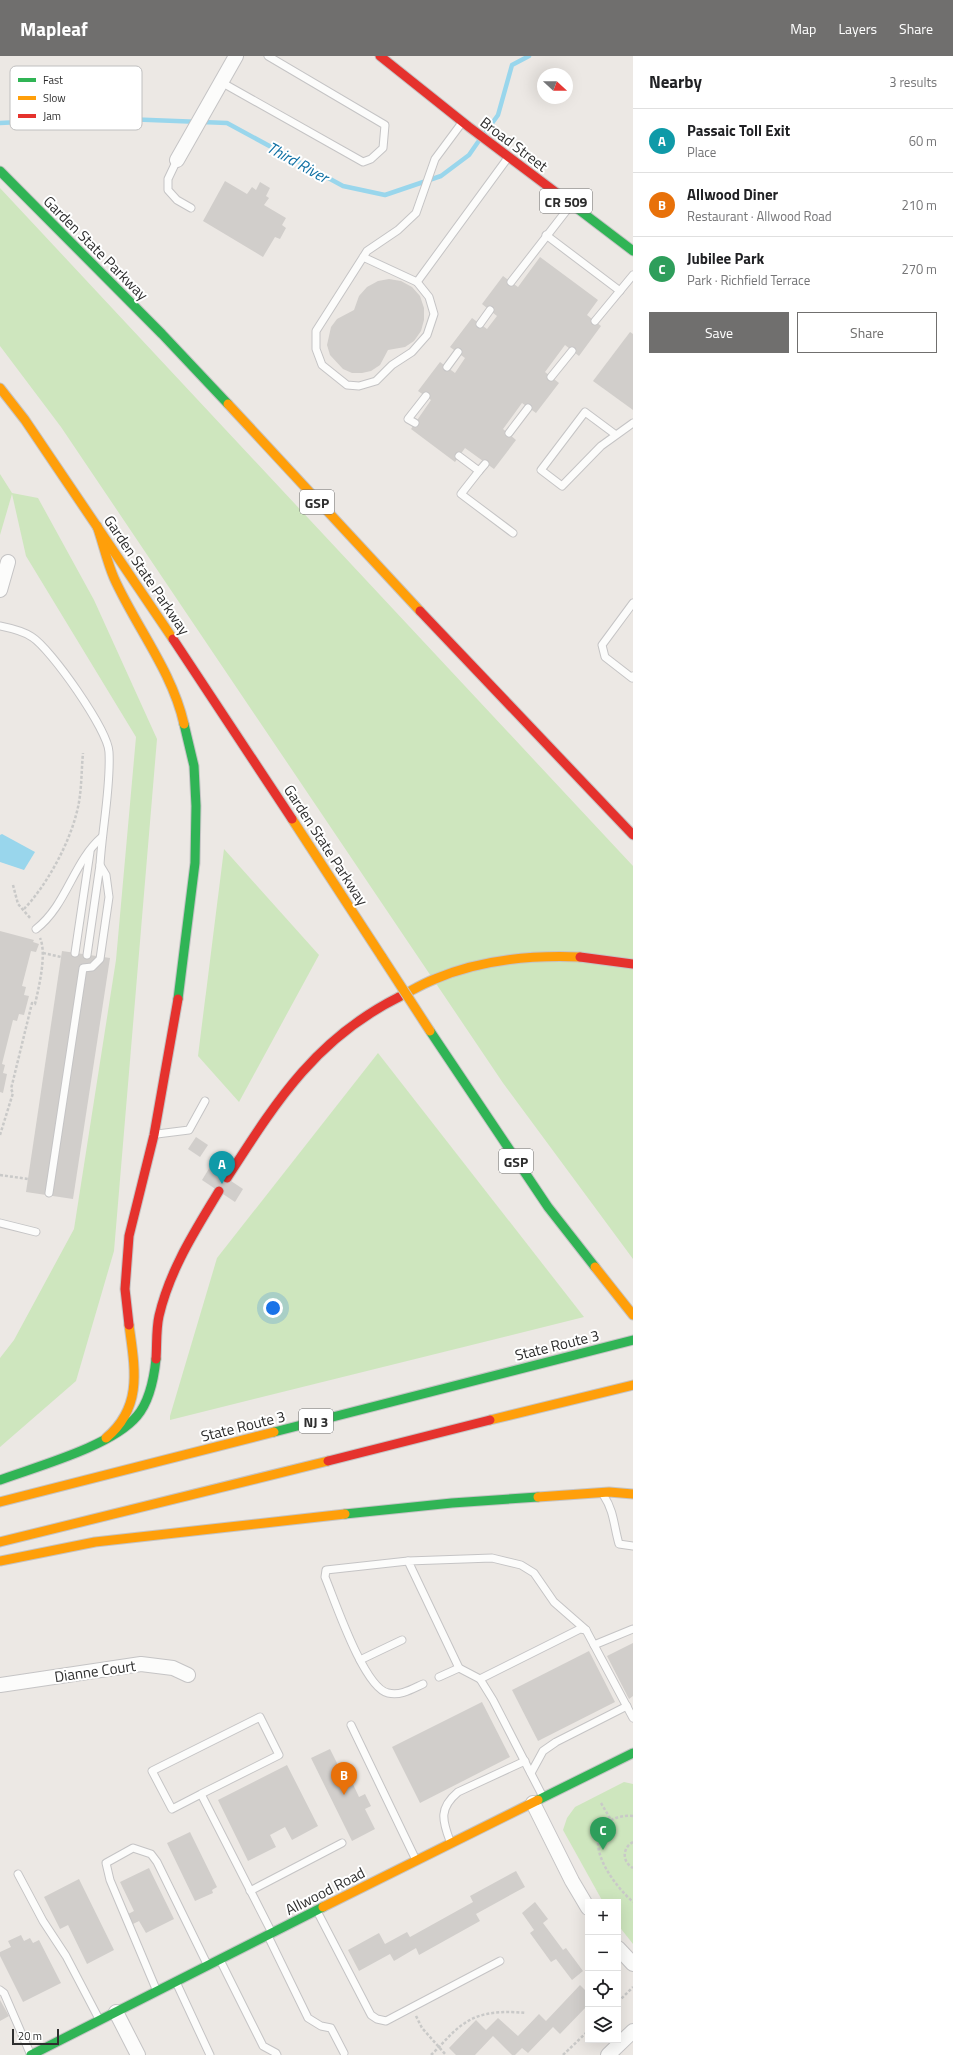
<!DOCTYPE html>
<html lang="en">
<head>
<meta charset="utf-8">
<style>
  body { margin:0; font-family:"Titillium Web",sans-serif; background:#f2f2f2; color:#202124 }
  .controls { position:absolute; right:12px; bottom:12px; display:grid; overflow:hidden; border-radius:0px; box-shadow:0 4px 16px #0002 }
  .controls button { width:36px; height:36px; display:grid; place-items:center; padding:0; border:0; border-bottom:1px solid #e0e0e0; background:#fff; color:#202124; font:20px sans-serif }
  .compass { position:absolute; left:537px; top:12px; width:36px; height:36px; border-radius:50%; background:#fff; box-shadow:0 4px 16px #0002; rotate:111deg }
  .scale { position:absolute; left:12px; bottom:10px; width:47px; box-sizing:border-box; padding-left:4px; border:2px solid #2e2e2e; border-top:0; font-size:11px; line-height:14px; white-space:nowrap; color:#2e2e2e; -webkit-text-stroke:3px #fff; paint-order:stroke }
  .you { position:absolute; left:273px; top:1252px; width:14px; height:14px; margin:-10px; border:3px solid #fff; border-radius:50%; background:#1a73e8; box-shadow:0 0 0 6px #1a73e833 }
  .badge { display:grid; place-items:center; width:26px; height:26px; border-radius:50%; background:#706f6e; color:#fff; font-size:13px; font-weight:700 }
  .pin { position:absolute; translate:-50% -33px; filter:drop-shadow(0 1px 2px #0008) }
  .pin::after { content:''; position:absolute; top:21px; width:14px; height:12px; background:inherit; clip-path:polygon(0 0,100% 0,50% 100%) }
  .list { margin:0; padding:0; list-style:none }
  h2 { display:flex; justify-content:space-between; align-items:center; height:52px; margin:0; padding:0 16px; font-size:17px }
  h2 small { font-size:13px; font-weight:400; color:#757577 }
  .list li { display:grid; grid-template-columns:26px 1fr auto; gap:12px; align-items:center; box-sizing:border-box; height:64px; padding:0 16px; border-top:1px solid #e0e0e0 }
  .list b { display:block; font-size:15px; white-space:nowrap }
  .list p { margin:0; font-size:13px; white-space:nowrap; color:#757577 }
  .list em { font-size:13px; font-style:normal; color:#757577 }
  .actions { display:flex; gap:8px; padding:12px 16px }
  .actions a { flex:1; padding:9px 0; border:1px solid #706f6e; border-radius:0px; text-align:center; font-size:14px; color:#706f6e }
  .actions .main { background:#706f6e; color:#fff }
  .icon { flex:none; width:22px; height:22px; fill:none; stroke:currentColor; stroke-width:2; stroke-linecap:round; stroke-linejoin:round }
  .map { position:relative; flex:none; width:633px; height:1999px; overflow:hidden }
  header { display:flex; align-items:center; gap:24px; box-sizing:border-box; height:56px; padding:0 20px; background:#706f6e; color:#fff }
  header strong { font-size:19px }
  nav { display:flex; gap:22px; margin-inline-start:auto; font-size:14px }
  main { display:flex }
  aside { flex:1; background:#fff }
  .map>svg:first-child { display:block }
  .green { fill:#cee6be }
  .water { fill:#99d6ec }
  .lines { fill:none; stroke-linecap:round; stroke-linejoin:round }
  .stream { stroke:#99d6ec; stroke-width:4.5 }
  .building { fill:#d1cecb }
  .lane-casing { stroke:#c5c4c5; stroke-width:9 }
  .street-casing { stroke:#c5c4c5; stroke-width:16 }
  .fast-casing { stroke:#c5c4c5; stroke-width:11 }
  .slow-casing { stroke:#c5c4c5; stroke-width:11 }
  .jam-casing { stroke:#c5c4c5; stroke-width:11 }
  .path { stroke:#c9c9c8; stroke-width:2.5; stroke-dasharray:3 2; stroke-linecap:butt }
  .lane { stroke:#fcfcfb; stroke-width:7 }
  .street { stroke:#fcfcfb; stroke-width:14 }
  .fast { stroke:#30b455; stroke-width:9 }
  .slow { stroke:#ff9f0a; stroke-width:9 }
  .jam { stroke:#e5322d; stroke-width:9 }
  .slow-bridge-casing { stroke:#c6c5c4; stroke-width:11; stroke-linecap:butt }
  .slow-bridge { stroke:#ff9f0a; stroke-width:9 }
  .labels { text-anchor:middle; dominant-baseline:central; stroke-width:4; stroke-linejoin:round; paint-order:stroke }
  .shield { fill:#fff; stroke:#6d6d6d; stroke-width:1 }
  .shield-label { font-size:14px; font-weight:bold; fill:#2e2e2e }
  .street-label { font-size:15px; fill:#2e2e2e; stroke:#fff }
  .water-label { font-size:16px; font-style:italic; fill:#0d6fa3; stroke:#fff }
  .key { fill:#fff; stroke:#c0c0c0; stroke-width:1 }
  .key-label { font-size:11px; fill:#2e2e2e }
</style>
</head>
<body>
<header>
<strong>Mapleaf</strong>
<nav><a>Map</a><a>Layers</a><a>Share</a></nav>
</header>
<main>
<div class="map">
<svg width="633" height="1999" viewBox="0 0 633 1999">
  <rect width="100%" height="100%" fill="#ece8e4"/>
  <g class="green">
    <polygon points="0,132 633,810 633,1203 503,1027 61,371 0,290"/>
    <polygon points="0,418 12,437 38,442 94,544 157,683 114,1195 76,1325 0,1391 0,1302 14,1284 74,1173 116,904 136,681 26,500 12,438 0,479"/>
    <polygon points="224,793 319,899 239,1046 198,1000"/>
    <polygon points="378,997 584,1261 170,1364 170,1360 217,1202"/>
    <polygon points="624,1726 633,1728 633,1888 618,1869 618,1846 603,1846 563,1774 567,1762 575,1751"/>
  </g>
  <polygon class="water" points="2,778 35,796 24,814 0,806 0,779"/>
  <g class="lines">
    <g class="stream">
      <polyline points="0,67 99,62 227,67 343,130 385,139 441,120 469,99 478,86"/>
      <polyline points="485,77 498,59 512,9 529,0"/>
    </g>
  </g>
  <g class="building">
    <polygon points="225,125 247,138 252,131 256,134 260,126 270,132 266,140 269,142 264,149 286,162 282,169 286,172 280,183 275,181 263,201 203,165"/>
    <polygon points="540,201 598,244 587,259 601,270 579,300 565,289 545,316 559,327 536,357 522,347 503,373 516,384 494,413 465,392 455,406 411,373 431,344 418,335 440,306 455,317 465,302 450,291 472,262 487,273 497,260 482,248 503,220 518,231"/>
    <polygon points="389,223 401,225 412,231 420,240 424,252 424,264 421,275 414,285 405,291 388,294 380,309 371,315 362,317 352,317 343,313 330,299 327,289 331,271 337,263 354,254 359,240 367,231 378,225"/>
    <polygon points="630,276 633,278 633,354 593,325"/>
    <polygon points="0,875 34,884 33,886 39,888 36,896 31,895 22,930 26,931 24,939 29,940 24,959 19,958 17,965 13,964 2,1008 5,1009 3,1017 7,1018 3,1037 0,1036"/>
    <polygon points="62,895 110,902 73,1143 26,1136"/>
    <polygon points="196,1081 208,1089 200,1101 188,1093"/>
    <polygon points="210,1111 243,1133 235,1146 202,1124"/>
    <polygon points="633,1587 633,1640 629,1643 607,1600"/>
    <polygon points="589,1595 615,1646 538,1685 512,1634"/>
    <polygon points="482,1646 510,1701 420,1747 392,1691"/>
    <polygon points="330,1693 339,1711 344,1709 359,1741 365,1738 371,1750 365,1753 375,1773 352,1785 311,1702"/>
    <polygon points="287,1709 318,1770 292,1784 285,1771 270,1779 276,1791 248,1805 218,1744"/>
    <polygon points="190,1776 217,1831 212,1834 213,1837 195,1845 167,1787"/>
    <polygon points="149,1812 174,1863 146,1877 139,1865 129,1870 124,1860 134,1855 120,1826"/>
    <polygon points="516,1815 525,1831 476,1858 480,1865 419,1899 416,1892 394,1905 390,1898 359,1915 348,1894 379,1877 385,1888 407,1876 410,1881 473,1846 470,1840"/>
    <polygon points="79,1823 114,1894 87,1908 68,1869 60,1873 44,1841"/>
    <polygon points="535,1846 548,1863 543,1867 563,1894 566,1892 583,1915 572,1924 556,1903 551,1906 530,1877 534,1874 522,1857"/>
    <polygon points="21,1879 24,1885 30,1882 33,1887 39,1884 61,1927 23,1946 0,1900 0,1896 11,1891 8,1885"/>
    <polygon points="580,1929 588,1937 588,1949 560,1978 553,1971 528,1997 522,1992 515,1999 512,1999 493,1980 475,1999 456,1999 449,1992 476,1964 486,1974 498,1962 518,1980 539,1958 546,1965"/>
    <polygon points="0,1944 9,1960 0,1965"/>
  </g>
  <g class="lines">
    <g class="lane-casing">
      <g id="lane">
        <polyline points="221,26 363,106 371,103 383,92 385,69 268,0"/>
        <polyline points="177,104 168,123 168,134 177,144 191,152"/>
        <polyline points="546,179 620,235"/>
        <polyline points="363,201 417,226 429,241 434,258 427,279 412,296 392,309 376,325 359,330 347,329 322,309 316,293 316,275 367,195 398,174 416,157 435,103 461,68"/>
        <polyline points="417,226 507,103"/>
        <polyline points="511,226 570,150"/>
        <polyline points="595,265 633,219"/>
        <polyline points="480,268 490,254"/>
        <polyline points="447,311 458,296"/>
        <polyline points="551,321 572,295"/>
        <polyline points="415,367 408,363 426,340"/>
        <polyline points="509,377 528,352"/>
        <polyline points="616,379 585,356 541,414 562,430 601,390 633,367"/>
        <polyline points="459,400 479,415 485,408"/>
        <polyline points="479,415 461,438 513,477"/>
        <polyline points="633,547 602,589 605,601 632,622 633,620"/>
        <path d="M0,570C10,572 23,575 32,581C51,593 108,674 109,696C111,731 102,773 100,809L106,819L109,841L100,903L92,911L83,912L49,1137"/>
        <path d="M36,873C67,849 73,806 102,781"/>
        <polyline points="75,897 90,796"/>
        <polyline points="87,899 100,809"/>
        <polyline points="157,1078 189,1074 205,1045"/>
        <polyline points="0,1167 36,1176"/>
        <path d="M604,1440C614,1455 614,1471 619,1488L633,1490"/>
        <path d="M408,1505L326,1514L325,1521C335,1545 364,1632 388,1637C401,1640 412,1633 423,1628"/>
        <polyline points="594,1589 633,1573"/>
        <polyline points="360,1604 402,1584"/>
        <polyline points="439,1621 459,1612"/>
        <polyline points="480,1623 459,1612 408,1505 492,1502 521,1509 534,1517 554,1546 586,1574 633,1662"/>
        <polyline points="351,1669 416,1804"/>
        <polyline points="531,1717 543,1695 556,1686 627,1650"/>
        <polyline points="201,1738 172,1753 152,1715 260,1661 279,1699 201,1738 271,1875"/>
        <polyline points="542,1739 493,1644 480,1623 580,1573 586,1574"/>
        <path d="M450,1785C442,1764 439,1752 458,1736L525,1705"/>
        <polyline points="18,1818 43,1865 66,1900 99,1963"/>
        <polyline points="250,1835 342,1787"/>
        <polyline points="317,1855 371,1959 377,1963 386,1965 500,1905"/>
        <polyline points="268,1880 308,1962 321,1970 331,1972 344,1997"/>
        <polyline points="220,1904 263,1990 276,1997 277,1999"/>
        <polyline points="176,1926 210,1999"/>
        <polyline points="156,1933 110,1824 106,1807 133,1792 151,1798 157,1806 207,1908"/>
        <polyline points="0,1934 4,1937 30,1997"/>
      </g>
    </g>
    <g class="street-casing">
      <g id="street">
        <polyline points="177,104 236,0"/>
        <polyline points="0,534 8,506"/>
        <polyline points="0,1629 141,1608 173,1612 188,1619"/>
        <polyline points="533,1747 572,1825 588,1852"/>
        <polyline points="618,1892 633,1908"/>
        <polyline points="116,1956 138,1999"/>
        <polyline points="608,1999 633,1975"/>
      </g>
    </g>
    <g class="fast-casing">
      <g id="fast">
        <polyline points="0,115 162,278 228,348"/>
        <polyline points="570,147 633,195"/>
        <polyline points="178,943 195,807 196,750 194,710 184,668"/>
        <polyline points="430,975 548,1151 595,1211"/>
        <polyline points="274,1376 633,1284"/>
        <path d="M0,1424C38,1410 112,1390 137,1360C150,1345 154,1322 156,1303"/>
        <polyline points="345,1458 452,1447 538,1441"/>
        <polyline points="538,1744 633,1697"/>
        <polyline points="31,1999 323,1851"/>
      </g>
    </g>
    <g class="slow-casing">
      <g id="slow">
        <polyline points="0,332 25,364 173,583"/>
        <polyline points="228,348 420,555"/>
        <path d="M97,470C103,487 107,506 114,522C136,571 172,615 184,668"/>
        <polyline points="292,763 382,901"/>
        <path d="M399,941C411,935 422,928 435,923C480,904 532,899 580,901"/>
        <polyline points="595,1211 633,1259"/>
        <polyline points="490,1364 633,1329"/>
        <path d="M106,1382C143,1351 135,1313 129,1269"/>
        <polyline points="538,1441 609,1436 633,1438"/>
        <polyline points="0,1446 274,1376"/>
        <polyline points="0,1486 328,1405"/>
        <polyline points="0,1505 95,1486 345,1458"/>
        <polyline points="323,1851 538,1744"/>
      </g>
    </g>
    <g class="jam-casing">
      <g id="jam">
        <polyline points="380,0 469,71 570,147"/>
        <polyline points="420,555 633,779"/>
        <polyline points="173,583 292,763"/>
        <polyline points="580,901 633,908"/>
        <path d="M227,1122C276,1046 315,983 399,941"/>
        <polyline points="129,1269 125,1233 129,1180 154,1079 178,943"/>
        <path d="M156,1303C157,1289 156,1273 159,1260C170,1213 195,1175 219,1135"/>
        <polyline points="328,1405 490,1364"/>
      </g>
    </g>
    <g class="path">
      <polyline points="13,829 18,848 31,863"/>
      <path d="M24,853C46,830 68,790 76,759C82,739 81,718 83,697"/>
      <polyline points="43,897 61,901"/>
      <path d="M0,1079L13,1037L11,1033L32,947L35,948C39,931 47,897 40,882"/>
      <polyline points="0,1119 28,1123"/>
      <polyline points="601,1747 611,1764"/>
      <path d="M633,1760C624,1759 614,1761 607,1767C582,1788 615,1830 633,1846"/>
      <path d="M633,1786C622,1792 622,1806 633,1812"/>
      <polyline points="618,1946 633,1931"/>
      <polyline points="416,1960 422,1972 446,1999"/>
      <path d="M431,1999C442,1989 452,1975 465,1967C482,1955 507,1955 526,1957"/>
      <polyline points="563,1999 588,1975"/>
    </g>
    <use href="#lane" class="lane"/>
    <use href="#street" class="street"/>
    <use href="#fast" class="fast"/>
    <use href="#slow" class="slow"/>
    <use href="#jam" class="jam"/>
    <g class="slow-bridge-casing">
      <polyline id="slow-bridge" points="382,901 430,975"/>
    </g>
    <use href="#slow-bridge" class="slow-bridge"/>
  </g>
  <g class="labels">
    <g class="shield">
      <rect x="540" y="133" width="52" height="24" rx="3"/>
      <rect x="300" y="434" width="34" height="24" rx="3"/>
      <rect x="499" y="1093" width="34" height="24" rx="3"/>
      <rect x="299" y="1353" width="34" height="24" rx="3"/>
    </g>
    <g class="shield-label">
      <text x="566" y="145">CR 509</text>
      <text x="317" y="446">GSP</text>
      <text x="516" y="1105">GSP</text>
      <text x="316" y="1365">NJ 3</text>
    </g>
    <g class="street-label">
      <text transform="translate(514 88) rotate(37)">Broad Street</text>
      <text transform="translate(96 192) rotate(45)">Garden State Parkway</text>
      <text transform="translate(147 519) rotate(56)">Garden State Parkway</text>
      <text transform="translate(326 789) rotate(57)">Garden State Parkway</text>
      <text transform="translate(557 1289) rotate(-14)">State Route 3</text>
      <text transform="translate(243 1370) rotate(-14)">State Route 3</text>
      <text transform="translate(95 1615) rotate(-8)">Dianne Court</text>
      <text transform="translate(325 1835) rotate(-27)">Allwood Road</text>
    </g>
    <g class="water-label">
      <text transform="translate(298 106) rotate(29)">Third River</text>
    </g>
  </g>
  <rect x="10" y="10" width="132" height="64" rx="6" class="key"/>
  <rect x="18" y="22" width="18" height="4" fill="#30b455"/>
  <rect x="18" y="40" width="18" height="4" fill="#ff9f0a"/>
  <rect x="18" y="58" width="18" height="4" fill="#e5322d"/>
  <g class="key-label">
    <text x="43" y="28">Fast</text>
    <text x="43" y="46">Slow</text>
    <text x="43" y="64">Jam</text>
  </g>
</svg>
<div class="controls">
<button>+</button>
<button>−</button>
<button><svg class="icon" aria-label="locate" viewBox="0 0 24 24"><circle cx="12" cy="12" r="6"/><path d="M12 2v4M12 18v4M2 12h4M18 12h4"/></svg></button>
<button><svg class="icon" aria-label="layers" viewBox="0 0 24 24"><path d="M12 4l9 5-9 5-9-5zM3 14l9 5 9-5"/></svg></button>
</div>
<svg class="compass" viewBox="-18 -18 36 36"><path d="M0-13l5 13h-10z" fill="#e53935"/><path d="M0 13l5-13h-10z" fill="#757577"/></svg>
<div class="scale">20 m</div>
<div class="you"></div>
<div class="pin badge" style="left:222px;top:1128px;background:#0f9aa8">A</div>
<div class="pin badge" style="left:344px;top:1739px;background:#e8710a">B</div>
<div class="pin badge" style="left:603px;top:1794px;background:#2e9e5b">C</div>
</div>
<aside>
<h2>Nearby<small>3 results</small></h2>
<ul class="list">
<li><span class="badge" style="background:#0f9aa8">A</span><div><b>Passaic Toll Exit</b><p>Place</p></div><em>60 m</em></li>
<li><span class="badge" style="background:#e8710a">B</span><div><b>Allwood Diner</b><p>Restaurant · Allwood Road</p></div><em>210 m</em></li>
<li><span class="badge" style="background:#2e9e5b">C</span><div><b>Jubilee Park</b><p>Park · Richfield Terrace</p></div><em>270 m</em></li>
</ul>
<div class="actions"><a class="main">Save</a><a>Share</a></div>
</aside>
</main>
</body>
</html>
